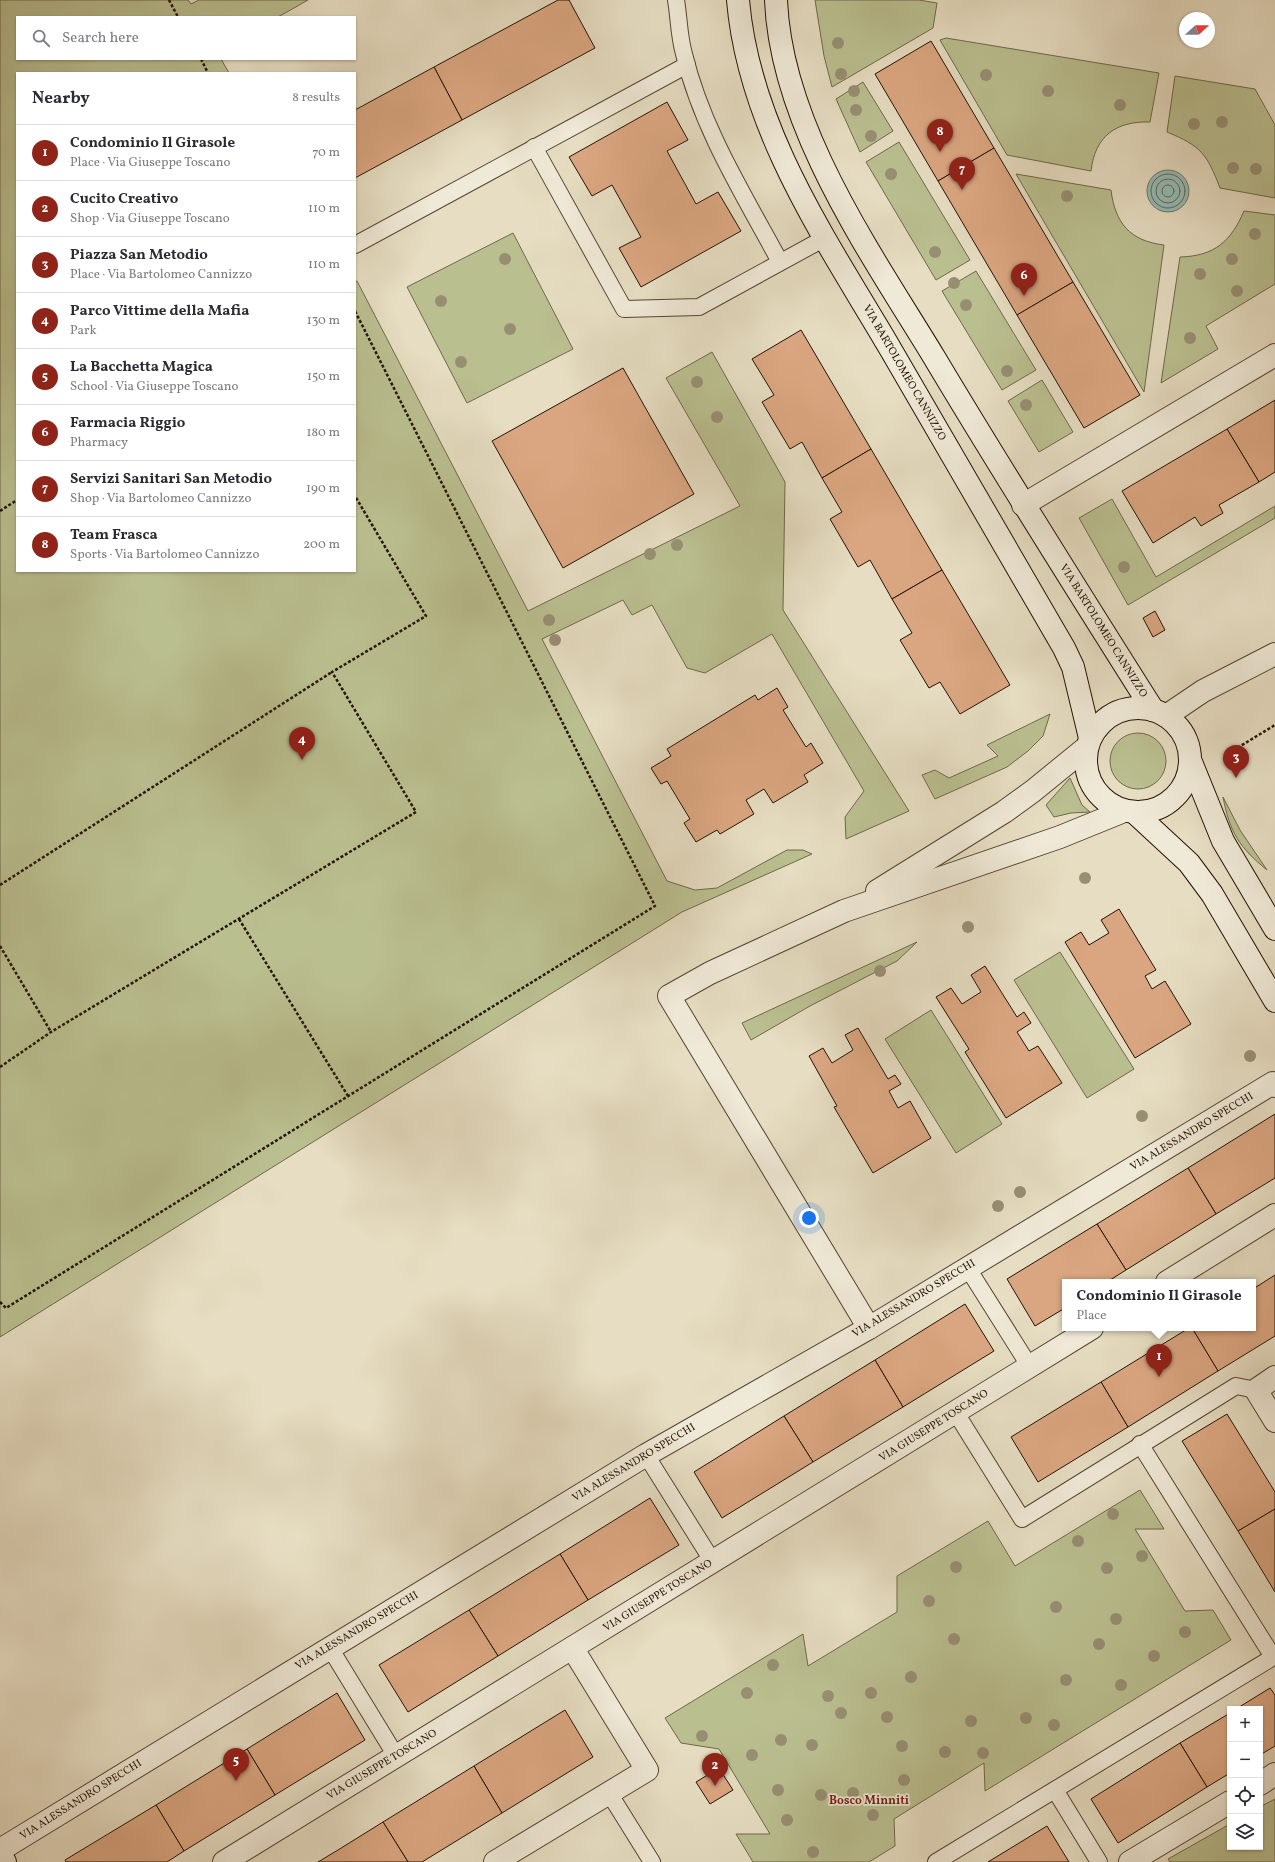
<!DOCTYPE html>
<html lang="en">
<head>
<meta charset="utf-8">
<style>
  body { margin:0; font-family:Vollkorn,serif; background:#f7f7f7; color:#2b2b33 }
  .controls { position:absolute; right:12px; bottom:12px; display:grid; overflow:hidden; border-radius:0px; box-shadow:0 1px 3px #0004 }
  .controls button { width:36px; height:36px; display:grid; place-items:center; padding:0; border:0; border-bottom:1px solid #e1e1e2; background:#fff; color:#2b2b33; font:20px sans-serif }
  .compass { position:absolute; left:1179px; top:12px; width:36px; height:36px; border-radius:50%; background:#fff; box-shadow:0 1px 3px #0004; rotate:69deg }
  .you { position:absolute; left:809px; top:1218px; width:14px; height:14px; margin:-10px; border:3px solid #fff; border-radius:50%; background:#1a73e8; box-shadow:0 0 0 6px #1a73e833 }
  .badge { display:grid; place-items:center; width:26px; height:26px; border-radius:50%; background:#8f2418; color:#fff; font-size:13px; font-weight:700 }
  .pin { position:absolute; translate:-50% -33px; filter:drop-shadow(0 1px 2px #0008) }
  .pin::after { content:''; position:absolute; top:21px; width:14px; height:12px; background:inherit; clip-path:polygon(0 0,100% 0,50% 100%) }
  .popup { position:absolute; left:1062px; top:1279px; width:194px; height:52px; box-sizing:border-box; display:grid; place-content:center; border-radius:0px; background:#fff; filter:drop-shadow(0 1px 3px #0005); font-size:13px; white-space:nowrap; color:#7c7c81 }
  .popup b { font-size:15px; color:#2b2b33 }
  .popup::after { content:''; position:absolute; left:50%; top:100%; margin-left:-8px; border:8px solid transparent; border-top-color:#fff }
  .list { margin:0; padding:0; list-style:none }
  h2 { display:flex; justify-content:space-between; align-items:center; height:52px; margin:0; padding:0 16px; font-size:17px }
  h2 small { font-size:13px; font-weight:400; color:#7c7c81 }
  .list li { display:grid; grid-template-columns:26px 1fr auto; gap:12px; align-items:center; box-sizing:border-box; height:56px; padding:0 16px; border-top:1px solid #e1e1e2 }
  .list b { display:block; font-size:15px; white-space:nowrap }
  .list p { margin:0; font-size:13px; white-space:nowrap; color:#7c7c81 }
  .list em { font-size:13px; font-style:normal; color:#7c7c81 }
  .icon { flex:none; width:22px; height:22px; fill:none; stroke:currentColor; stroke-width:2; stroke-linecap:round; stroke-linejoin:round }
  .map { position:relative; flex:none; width:1275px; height:1862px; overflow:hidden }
  .search { position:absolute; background:#fff; box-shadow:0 1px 3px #0004; left:16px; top:16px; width:340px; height:44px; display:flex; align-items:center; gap:10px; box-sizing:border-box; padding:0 14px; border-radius:0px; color:#7c7c81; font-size:15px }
  .panel { position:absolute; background:#fff; box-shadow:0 1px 3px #0004; left:16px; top:72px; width:340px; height:500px; border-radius:0px }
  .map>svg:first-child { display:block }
  .green { fill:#babf90; stroke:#6f6948 }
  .water { fill:#96bbb5; stroke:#68786d }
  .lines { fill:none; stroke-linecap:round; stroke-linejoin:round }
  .shore { stroke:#5d675a; stroke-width:1 }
  .building { fill:#daa681; stroke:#241300 }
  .lane-casing { stroke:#544630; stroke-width:18 }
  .street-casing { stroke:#544630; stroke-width:24 }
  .secondary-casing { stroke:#241300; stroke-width:24 }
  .path { stroke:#241300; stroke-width:2.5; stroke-dasharray:3 2; stroke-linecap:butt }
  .lane { stroke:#efe9d7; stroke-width:16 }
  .street { stroke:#efe9d7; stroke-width:22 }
  .secondary { stroke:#efe9d7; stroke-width:22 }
  .tree { fill:#988f73 }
  .labels { text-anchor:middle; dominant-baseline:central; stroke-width:3.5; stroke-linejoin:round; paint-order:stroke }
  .street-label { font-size:11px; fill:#241300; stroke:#efe9d7 }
  .neighbourhood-label { font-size:12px; font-weight:bold; fill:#7a1f14; stroke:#efe9d7 }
</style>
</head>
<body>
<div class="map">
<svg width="1275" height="1862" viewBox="0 0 1275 1862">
  <rect width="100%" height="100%" fill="#e6ddc2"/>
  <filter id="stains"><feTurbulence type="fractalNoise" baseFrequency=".005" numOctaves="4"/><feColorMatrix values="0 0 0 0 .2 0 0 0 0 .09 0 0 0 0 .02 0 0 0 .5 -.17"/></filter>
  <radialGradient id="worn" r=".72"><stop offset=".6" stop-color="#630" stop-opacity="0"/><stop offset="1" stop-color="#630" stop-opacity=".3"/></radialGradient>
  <g class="green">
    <polygon points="0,0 188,0 191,4 199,0 308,0 278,17 17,17 17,59 221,59 229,73 17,73 17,571 355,571 355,282 357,281 528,611 740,506 666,378 712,352 785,482 783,610 909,811 846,839 845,817 864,791 772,634 705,673 687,668 652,605 632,615 623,600 542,639 667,881 695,890 717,888 787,850 803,850 812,854 682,912 0,1337"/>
    <polygon points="815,0 919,0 937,3 933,28 832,87 824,56"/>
    <path d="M946,38L1159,73L1150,122C1116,121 1095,136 1091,171L1007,155L940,40Z"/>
    <path d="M1175,76L1255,89L1275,125V198L1220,188C1207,154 1201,146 1167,132Z"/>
    <polygon points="863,82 893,131 860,152 836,99"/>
    <polygon points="899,142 970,260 936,280 866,162"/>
    <path d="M1016,174L1111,190C1115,223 1130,241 1164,245L1144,392Z"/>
    <path d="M1244,211L1275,215V284L1206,326L1218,349L1161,383L1180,257C1215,256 1231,241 1244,211Z"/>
    <polygon points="513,233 573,349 467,403 407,287"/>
    <polygon points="976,271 1036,370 1002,390 942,291"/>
    <polygon points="1042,380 1073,432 1039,452 1008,401"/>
    <polygon points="1112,499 1156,577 1275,506 1275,518 1128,605 1079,518"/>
    <polygon points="1050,714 1043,736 1028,751 1007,767 935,799 922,775 935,770 949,778 998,756 987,745"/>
    <circle cx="1138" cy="761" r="28"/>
    <polygon points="1070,778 1082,805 1090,812 1071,813 1054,817 1046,805"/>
    <path d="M1223,797L1240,830L1267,870C1239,847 1230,833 1223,797Z"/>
    <polygon points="917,942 897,961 810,1006 751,1040 742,1023"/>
    <polygon points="1060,952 1134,1069 1087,1098 1014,980"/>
    <polygon points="931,1010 1002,1124 956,1153 885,1039"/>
    <polygon points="1140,1490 1164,1529 1135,1529 1185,1611 1213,1610 1231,1640 985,1791 984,1763 894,1819 895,1846 869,1862 753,1862 736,1834 770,1834 719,1749 681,1743 665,1718 803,1634 808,1666 897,1612 897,1576 988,1521 1015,1566"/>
    <polygon points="1275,1799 1275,1862 1170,1862 1168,1859 1230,1824 1230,1847 1260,1847 1260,1807"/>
  </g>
  <circle class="water" cx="1168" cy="191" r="21"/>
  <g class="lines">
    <g class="shore">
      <circle cx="1168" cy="191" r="17"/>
      <circle cx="1168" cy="191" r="12"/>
      <circle cx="1168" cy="191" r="6"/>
    </g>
  </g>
  <g class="building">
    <polygon points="558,0 569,0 595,48 462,120 434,67"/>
    <polygon points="931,41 994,148 938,181 875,74"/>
    <polygon points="434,67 462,120 355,178 355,110"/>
    <polygon points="667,102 688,140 667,151 696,204 718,192 741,231 641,287 619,248 641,237 612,185 592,196 569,157"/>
    <polygon points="994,148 1073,282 1017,315 938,181"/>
    <polygon points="1073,282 1140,395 1084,428 1017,315"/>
    <polygon points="801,330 871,449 822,478 802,442 790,449 762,402 774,395 752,359"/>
    <polygon points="623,368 694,494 563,568 492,441"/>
    <polygon points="1275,400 1275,472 1259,482 1227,429"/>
    <polygon points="1227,429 1259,482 1219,505 1223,513 1201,526 1195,517 1153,543 1122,491"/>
    <polygon points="871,449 942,570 892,599 870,560 858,567 830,519 842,512 822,478"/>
    <polygon points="942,570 1010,685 960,714 940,682 929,688 900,640 912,633 892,599"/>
    <polygon points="1155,611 1165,630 1153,637 1143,618"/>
    <polygon points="777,688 788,707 783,710 806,747 811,743 823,763 804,775 808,782 773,803 764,789 746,800 754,814 720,834 717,830 696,842 684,823 690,819 667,781 661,784 651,768 671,756 667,749 755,695 758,700"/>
    <polygon points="1119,909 1156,970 1145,976 1152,989 1165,981 1191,1024 1135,1058 1065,942 1081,932 1089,945 1109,933 1101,920"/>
    <polygon points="985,966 1017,1017 1024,1012 1031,1023 1017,1032 1029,1051 1038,1046 1062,1083 1006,1118 965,1052 969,1049 936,997 951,988 962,1004 981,992 971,975"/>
    <polygon points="858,1028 888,1079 895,1075 901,1084 889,1091 898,1108 910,1101 931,1138 873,1173 834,1107 837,1106 809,1056 823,1048 832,1063 853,1050 845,1035"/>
    <polygon points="1275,1114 1275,1178 1216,1214 1188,1168"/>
    <polygon points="1188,1168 1216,1214 1126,1270 1097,1224"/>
    <polygon points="1097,1224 1126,1270 1107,1282 1065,1282 1065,1308 1035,1326 1007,1279"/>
    <polygon points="1275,1275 1275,1336 1218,1371 1192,1328 1253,1328 1253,1289"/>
    <polygon points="965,1304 994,1351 903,1407 875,1360"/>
    <polygon points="1189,1328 1192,1328 1218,1371 1128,1427 1101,1382"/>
    <polygon points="875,1360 903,1407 813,1462 784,1416"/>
    <polygon points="1101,1382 1128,1427 1038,1482 1011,1437"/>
    <polygon points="1227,1414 1275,1492 1275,1509 1238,1531 1182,1441"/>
    <polygon points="784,1416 813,1462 722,1518 694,1472"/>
    <polygon points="650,1498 679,1545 588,1600 560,1554"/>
    <polygon points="1275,1509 1275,1592 1238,1531"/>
    <polygon points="560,1554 588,1600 498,1656 469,1610"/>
    <polygon points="469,1610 498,1656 408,1712 379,1665"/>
    <polygon points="1270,1688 1275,1695 1275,1746 1260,1755 1260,1709 1236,1709"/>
    <polygon points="337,1693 365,1740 275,1795 247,1749"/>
    <polygon points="565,1710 593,1757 502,1813 474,1766"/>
    <polygon points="1230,1713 1230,1773 1207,1787 1180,1743"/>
    <polygon points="1180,1743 1207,1787 1118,1843 1091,1799"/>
    <polygon points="247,1749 275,1795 184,1851 156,1805"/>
    <polygon points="474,1766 502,1813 422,1862 408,1862 383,1822"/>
    <polygon points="719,1768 733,1790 710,1804 696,1782"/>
    <polygon points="156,1805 184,1851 167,1862 66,1862 65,1860"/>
    <polygon points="383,1822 408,1862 318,1862 338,1850"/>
    <polygon points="1047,1826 1069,1862 988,1862"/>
  </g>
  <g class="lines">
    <g class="lane-casing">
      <g id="lane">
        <path d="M676,0C679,18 679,37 684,54C702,129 744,195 780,262"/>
        <polyline points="534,147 624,309 699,307 825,238"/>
        <polyline points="355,245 687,65"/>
        <polyline points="967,1267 1030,1367"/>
        <polyline points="956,1413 1022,1519 1236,1386 1256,1390"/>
        <polyline points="1140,1444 1273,1657"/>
        <polyline points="646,1455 713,1562"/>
        <polyline points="330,1648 396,1756"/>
        <polyline points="1055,1790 1099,1862"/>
        <polyline points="609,1793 652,1862"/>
        <polyline points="936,1862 1275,1656"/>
      </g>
    </g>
    <g class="street-casing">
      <g id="street">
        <polyline points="1023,505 1275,355"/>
        <polyline points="1166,716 1203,691 1275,654"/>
        <polyline points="877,891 1004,812 1033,791 1087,747"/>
        <polyline points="1167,1282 1275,1215"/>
        <polyline points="869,1328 669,996 710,973 844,911 1060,837 1124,811"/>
        <polyline points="1275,1377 1256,1390 1275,1421"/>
        <polyline points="1260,1784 1275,1774"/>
        <polyline points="0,1850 646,1455 869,1328 1273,1083 1275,1086"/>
        <polyline points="224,1862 1092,1328"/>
        <polyline points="495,1862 647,1770 573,1649"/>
        <polyline points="1130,1862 1230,1802"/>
      </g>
    </g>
    <g class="secondary-casing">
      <g id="secondary">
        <path d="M738,0C749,130 827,241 891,350C948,450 1006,549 1064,648L1073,667L1090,738"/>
        <path d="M776,0C781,126 870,252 934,357C1005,476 1079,593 1153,710"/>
        <circle cx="1138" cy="760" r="52"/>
        <polyline points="1191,762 1223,841 1275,929"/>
        <polyline points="1135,813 1189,863 1212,894 1275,1001"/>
        <polyline points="0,1853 5,1862"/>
      </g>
    </g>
    <g class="path">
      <polyline points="169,0 178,17"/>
      <polyline points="201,59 208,73"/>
      <polyline points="0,511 17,500"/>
      <polyline points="1225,760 1224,756 1275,725"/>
      <polyline points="0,885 332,672"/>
      <polyline points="239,919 348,1096"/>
      <polyline points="0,946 51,1032"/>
      <polyline points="0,1067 51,1032 416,812 332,672 426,616 355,496"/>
      <polyline points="0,1302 6,1308 655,906 355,311"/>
    </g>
    <use href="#lane" class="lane"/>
    <use href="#street" class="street"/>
    <use href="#secondary" class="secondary"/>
  </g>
  <g class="tree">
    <circle cx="838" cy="43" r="6"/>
    <circle cx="841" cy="74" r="6"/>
    <circle cx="986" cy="75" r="6"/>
    <circle cx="854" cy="91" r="6"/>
    <circle cx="1048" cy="91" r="6"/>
    <circle cx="1120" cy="105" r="6"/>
    <circle cx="856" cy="110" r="6"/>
    <circle cx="1222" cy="122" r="6"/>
    <circle cx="1194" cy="124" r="6"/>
    <circle cx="871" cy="136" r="6"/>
    <circle cx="1233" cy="168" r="6"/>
    <circle cx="1256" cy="169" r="6"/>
    <circle cx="891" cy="174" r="6"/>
    <circle cx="1067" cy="196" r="6"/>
    <circle cx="1255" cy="234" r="6"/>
    <circle cx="935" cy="252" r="6"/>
    <circle cx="505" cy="259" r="6"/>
    <circle cx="1232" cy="259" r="6"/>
    <circle cx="1200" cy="274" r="6"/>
    <circle cx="954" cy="283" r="6"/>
    <circle cx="1237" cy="291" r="6"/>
    <circle cx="441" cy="301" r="6"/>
    <circle cx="966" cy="305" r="6"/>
    <circle cx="510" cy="329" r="6"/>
    <circle cx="1190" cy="338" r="6"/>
    <circle cx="461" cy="362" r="6"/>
    <circle cx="1007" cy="371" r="6"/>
    <circle cx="697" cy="382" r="6"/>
    <circle cx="1026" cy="405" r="6"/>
    <circle cx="717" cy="417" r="6"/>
    <circle cx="677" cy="545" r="6"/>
    <circle cx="650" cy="554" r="6"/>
    <circle cx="1124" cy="567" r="6"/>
    <circle cx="549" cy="620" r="6"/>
    <circle cx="555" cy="640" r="6"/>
    <circle cx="1085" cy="878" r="6"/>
    <circle cx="968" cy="927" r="6"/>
    <circle cx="880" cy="971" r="6"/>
    <circle cx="1250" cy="1056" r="6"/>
    <circle cx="1142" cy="1116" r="6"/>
    <circle cx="1020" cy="1192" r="6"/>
    <circle cx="998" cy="1206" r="6"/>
    <circle cx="1113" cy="1514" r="6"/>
    <circle cx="1078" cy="1541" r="6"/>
    <circle cx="1142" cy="1556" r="6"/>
    <circle cx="956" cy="1567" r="6"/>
    <circle cx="1107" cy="1568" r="6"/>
    <circle cx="929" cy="1601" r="6"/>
    <circle cx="1056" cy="1607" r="6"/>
    <circle cx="1116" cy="1619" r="6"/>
    <circle cx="1185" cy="1632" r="6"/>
    <circle cx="954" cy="1639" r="6"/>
    <circle cx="1099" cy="1644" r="6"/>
    <circle cx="1154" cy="1656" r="6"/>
    <circle cx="773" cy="1665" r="6"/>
    <circle cx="911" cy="1677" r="6"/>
    <circle cx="1066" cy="1680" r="6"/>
    <circle cx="1121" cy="1685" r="6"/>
    <circle cx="747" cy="1693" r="6"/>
    <circle cx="871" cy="1693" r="6"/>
    <circle cx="828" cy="1696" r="6"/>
    <circle cx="841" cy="1713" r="6"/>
    <circle cx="887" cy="1717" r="6"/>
    <circle cx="1026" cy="1718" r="6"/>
    <circle cx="971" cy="1721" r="6"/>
    <circle cx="1054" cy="1725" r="6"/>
    <circle cx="702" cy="1736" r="6"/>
    <circle cx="781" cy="1740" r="6"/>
    <circle cx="812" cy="1745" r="6"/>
    <circle cx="902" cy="1746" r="6"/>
    <circle cx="945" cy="1752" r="6"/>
    <circle cx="983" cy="1753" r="6"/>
    <circle cx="752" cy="1755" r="6"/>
    <circle cx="904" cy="1780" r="6"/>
    <circle cx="778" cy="1790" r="6"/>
    <circle cx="853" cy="1793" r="6"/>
    <circle cx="821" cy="1795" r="6"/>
    <circle cx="873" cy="1815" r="6"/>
    <circle cx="787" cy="1820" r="6"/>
    <circle cx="813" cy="1852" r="6"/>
  </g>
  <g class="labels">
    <g class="street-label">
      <text transform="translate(904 373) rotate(60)">VIA BARTOLOMEO CANNIZZO</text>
      <text transform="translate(1103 631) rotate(58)">VIA BARTOLOMEO CANNIZZO</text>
      <text transform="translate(1192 1132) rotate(-31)">VIA ALESSANDRO SPECCHI</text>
      <text transform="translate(914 1299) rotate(-31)">VIA ALESSANDRO SPECCHI</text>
      <text transform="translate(934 1426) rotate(-32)">VIA GIUSEPPE TOSCANO</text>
      <text transform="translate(634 1463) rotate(-31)">VIA ALESSANDRO SPECCHI</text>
      <text transform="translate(658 1596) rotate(-32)">VIA GIUSEPPE TOSCANO</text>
      <text transform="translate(357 1631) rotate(-31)">VIA ALESSANDRO SPECCHI</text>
      <text transform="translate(382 1765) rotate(-31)">VIA GIUSEPPE TOSCANO</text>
      <text transform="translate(81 1800) rotate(-32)">VIA ALESSANDRO SPECCHI</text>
    </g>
    <g class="neighbourhood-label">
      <text x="869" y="1801">Bosco Minniti</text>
    </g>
  </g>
  <rect width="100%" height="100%" filter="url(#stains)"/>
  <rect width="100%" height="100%" fill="url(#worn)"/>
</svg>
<div class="controls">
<button>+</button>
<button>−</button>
<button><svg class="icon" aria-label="locate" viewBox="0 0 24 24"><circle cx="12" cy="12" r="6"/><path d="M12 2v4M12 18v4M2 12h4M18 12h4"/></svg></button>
<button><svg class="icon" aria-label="layers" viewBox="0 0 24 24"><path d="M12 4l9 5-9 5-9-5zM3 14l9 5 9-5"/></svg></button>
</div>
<svg class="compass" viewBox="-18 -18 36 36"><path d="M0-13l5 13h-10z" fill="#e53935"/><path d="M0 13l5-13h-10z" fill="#7c7c81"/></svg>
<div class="you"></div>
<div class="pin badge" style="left:1159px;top:1377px">1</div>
<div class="popup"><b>Condominio Il Girasole</b>Place</div>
<div class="pin badge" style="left:715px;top:1786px">2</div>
<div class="pin badge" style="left:1236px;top:778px">3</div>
<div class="pin badge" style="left:302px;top:760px">4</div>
<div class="pin badge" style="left:236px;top:1781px">5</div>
<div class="pin badge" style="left:1024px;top:296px">6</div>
<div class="pin badge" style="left:962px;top:190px">7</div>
<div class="pin badge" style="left:940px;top:152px">8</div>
<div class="search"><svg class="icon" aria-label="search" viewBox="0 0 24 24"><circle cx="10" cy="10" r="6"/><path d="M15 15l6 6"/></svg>Search here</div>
<section class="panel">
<h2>Nearby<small>8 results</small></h2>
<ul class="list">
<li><span class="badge">1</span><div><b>Condominio Il Girasole</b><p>Place · Via Giuseppe Toscano</p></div><em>70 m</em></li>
<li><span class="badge">2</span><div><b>Cucito Creativo</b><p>Shop · Via Giuseppe Toscano</p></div><em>110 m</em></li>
<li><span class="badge">3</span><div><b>Piazza San Metodio</b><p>Place · Via Bartolomeo Cannizzo</p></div><em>110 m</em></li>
<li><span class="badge">4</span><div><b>Parco Vittime della Mafia</b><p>Park</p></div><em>130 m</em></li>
<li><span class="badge">5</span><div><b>La Bacchetta Magica</b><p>School · Via Giuseppe Toscano</p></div><em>150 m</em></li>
<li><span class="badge">6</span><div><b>Farmacia Riggio</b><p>Pharmacy</p></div><em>180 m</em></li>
<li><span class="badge">7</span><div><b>Servizi Sanitari San Metodio</b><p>Shop · Via Bartolomeo Cannizzo</p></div><em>190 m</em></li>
<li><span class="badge">8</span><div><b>Team Frasca</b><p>Sports · Via Bartolomeo Cannizzo</p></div><em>200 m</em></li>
</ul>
</section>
</div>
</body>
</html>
